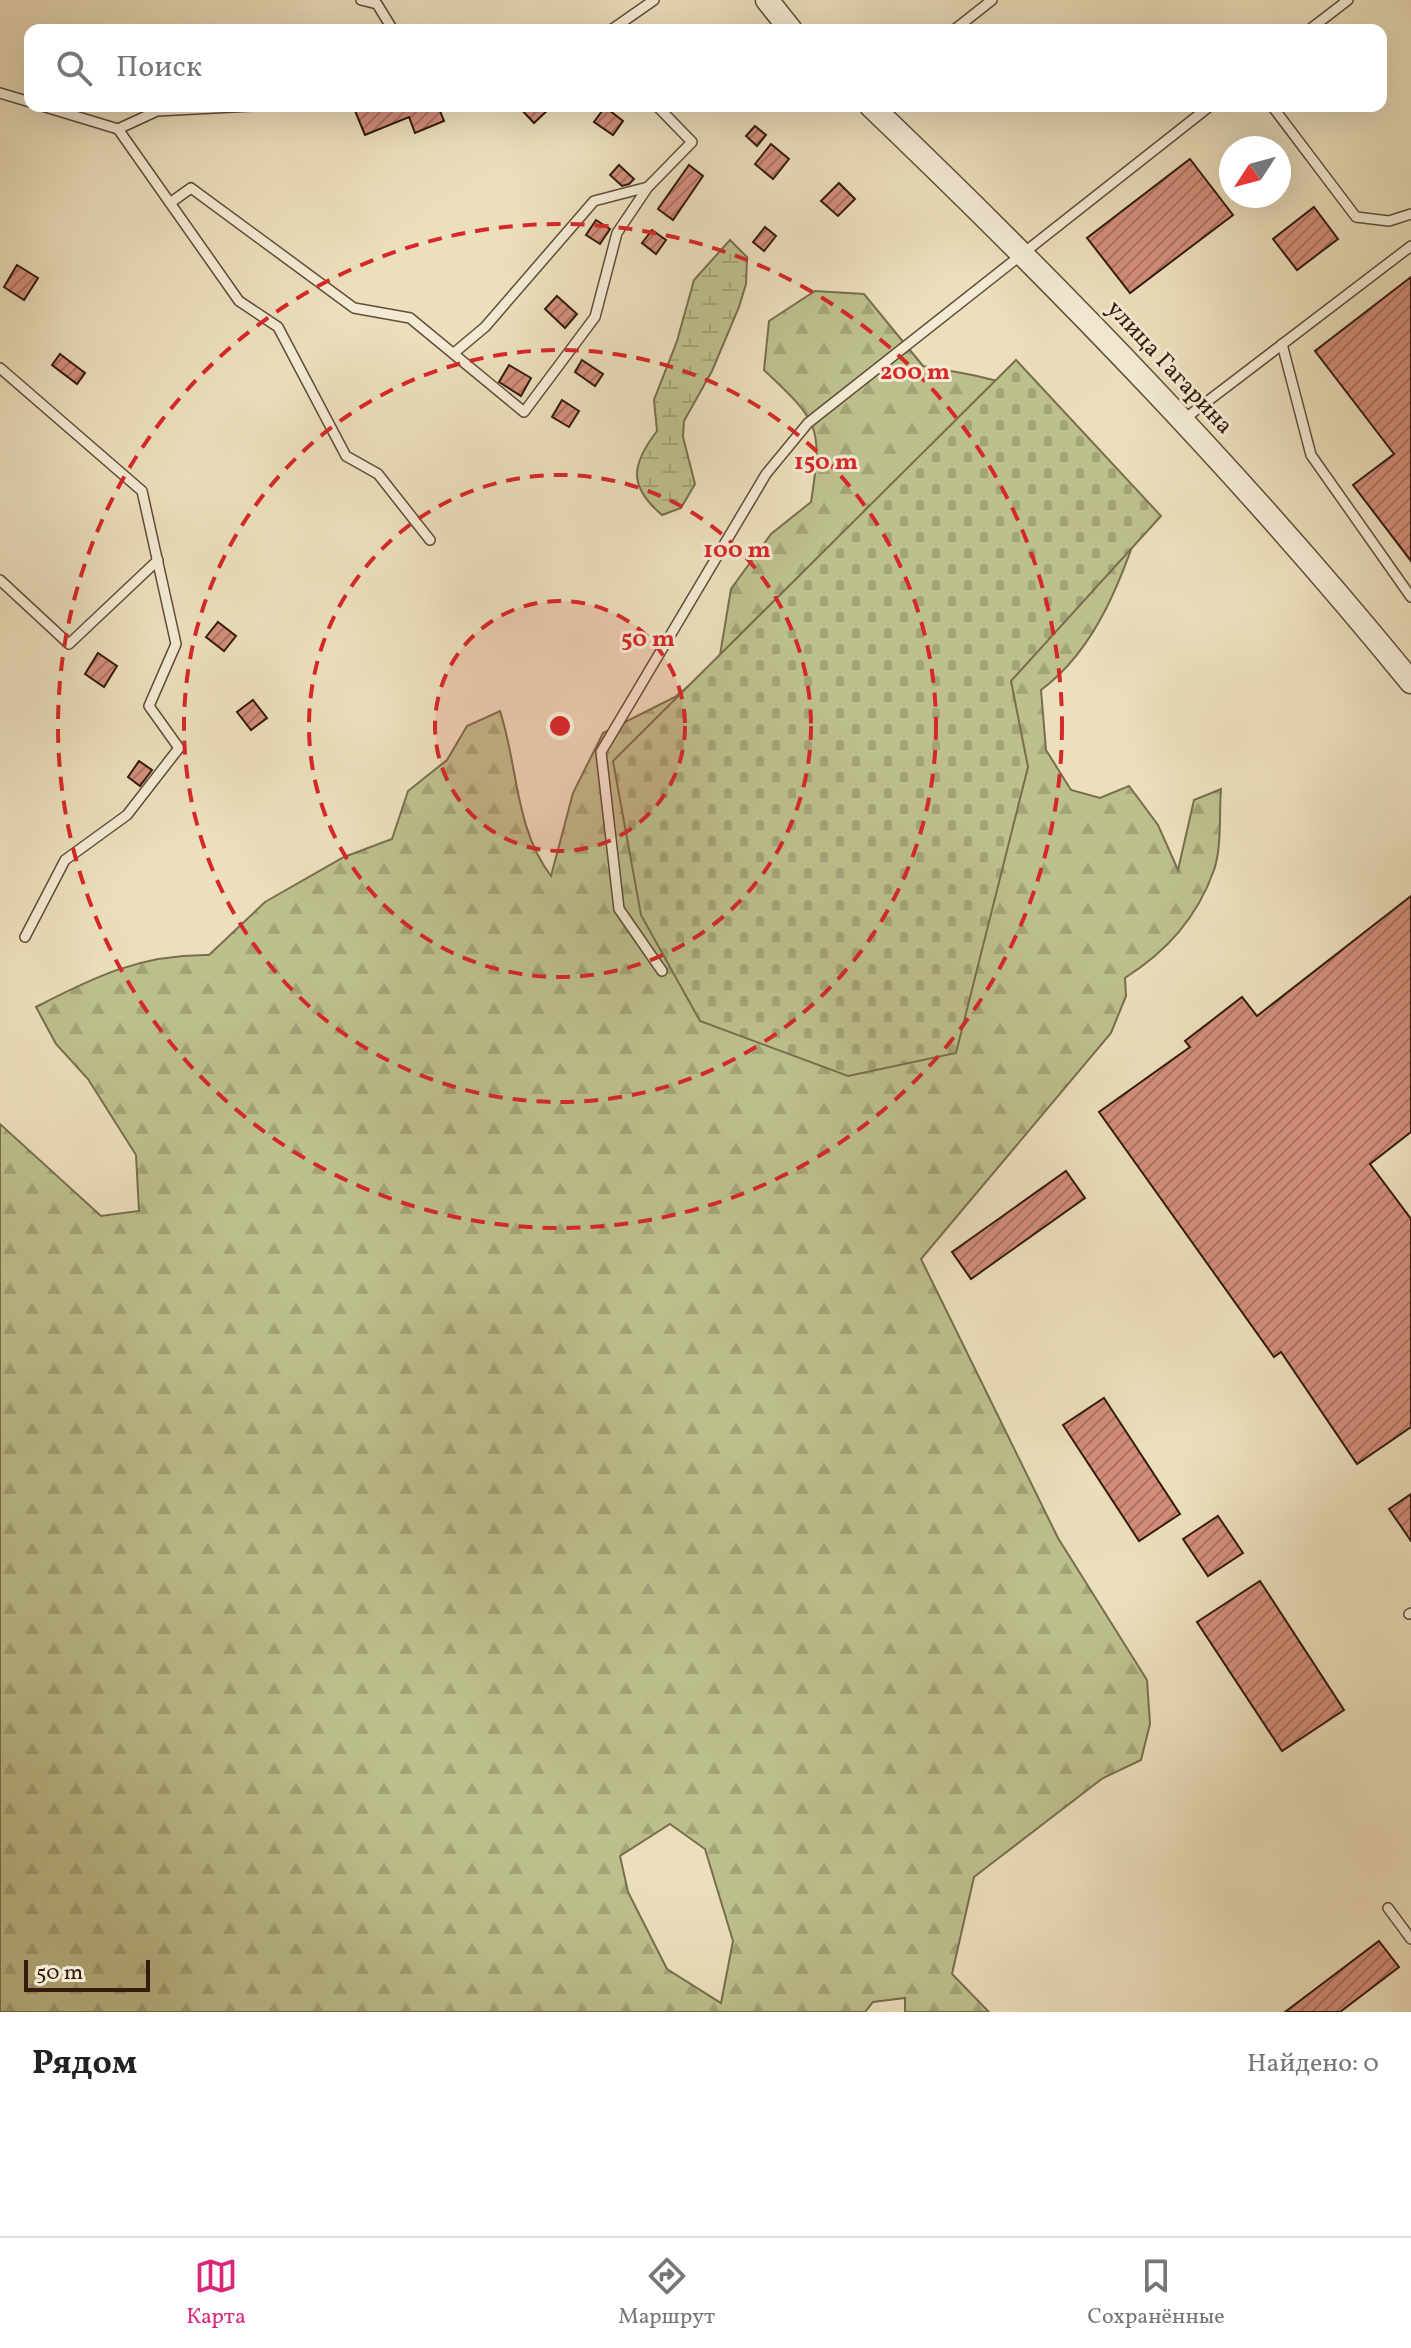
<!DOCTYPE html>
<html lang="ru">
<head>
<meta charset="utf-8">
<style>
  body { margin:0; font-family:Vollkorn,serif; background:#f2f2f2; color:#222 }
  .compass { position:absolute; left:1219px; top:136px; width:72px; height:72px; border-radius:50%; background:#fff; box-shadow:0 8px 32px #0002; rotate:234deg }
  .scale { position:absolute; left:24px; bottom:20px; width:126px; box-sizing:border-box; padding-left:8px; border:4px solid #331b0d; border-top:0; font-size:22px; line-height:28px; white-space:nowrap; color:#331b0d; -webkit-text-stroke:6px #f3ead3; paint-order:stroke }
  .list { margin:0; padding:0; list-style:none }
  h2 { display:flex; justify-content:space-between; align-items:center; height:104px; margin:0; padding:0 32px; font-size:34px }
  h2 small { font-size:26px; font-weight:400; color:#767676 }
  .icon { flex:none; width:44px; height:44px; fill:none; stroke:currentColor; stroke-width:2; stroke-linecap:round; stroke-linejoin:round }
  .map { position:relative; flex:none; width:1411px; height:2012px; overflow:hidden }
  .search { position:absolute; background:#fff; box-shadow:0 8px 32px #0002; left:24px; right:24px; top:24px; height:88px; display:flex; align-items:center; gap:20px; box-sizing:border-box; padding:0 28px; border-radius:16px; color:#767676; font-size:30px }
  .sheet { height:224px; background:#fff }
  nav { display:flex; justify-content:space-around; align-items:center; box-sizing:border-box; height:112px; border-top:2px solid #e0e0e0; background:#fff; font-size:22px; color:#767676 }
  nav a { display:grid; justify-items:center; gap:4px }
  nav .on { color:#db2777 }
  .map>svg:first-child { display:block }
  .forest { fill:url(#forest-firs); stroke:#786e4d; stroke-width:2; fill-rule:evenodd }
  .wetland { fill:url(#wetland-marsh); stroke:#786e4d; stroke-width:2 }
  .cemetery { fill:url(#cemetery-stones); stroke:#786e4d; stroke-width:2 }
  .building { fill:url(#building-hatch); stroke:#331b0d; stroke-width:2 }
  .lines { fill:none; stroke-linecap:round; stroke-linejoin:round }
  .service-casing { stroke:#614c39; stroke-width:12 }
  .tertiary-casing { stroke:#614c39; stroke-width:25 }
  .service { stroke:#f3ead3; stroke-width:9 }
  .tertiary { stroke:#f3ead3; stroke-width:22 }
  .ring { fill:none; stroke:#d62828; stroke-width:4; stroke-dasharray:14 10 }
  .labels { text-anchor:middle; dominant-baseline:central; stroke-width:6; stroke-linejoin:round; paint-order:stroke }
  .street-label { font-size:24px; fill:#331b0d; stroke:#f3ead3 }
  .centre { fill:#d62828; stroke:#f3ead3; stroke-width:4 }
  .ring-label { font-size:24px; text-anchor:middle; font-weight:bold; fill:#d62828; stroke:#f3ead3; stroke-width:6; stroke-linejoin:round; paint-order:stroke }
</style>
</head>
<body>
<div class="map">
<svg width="1411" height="2012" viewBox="0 0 1411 2012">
  <defs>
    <pattern id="forest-firs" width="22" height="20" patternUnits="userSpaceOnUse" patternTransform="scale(2)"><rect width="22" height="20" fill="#bdc08d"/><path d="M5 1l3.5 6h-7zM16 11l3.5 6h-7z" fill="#a3a478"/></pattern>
    <pattern id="wetland-marsh" width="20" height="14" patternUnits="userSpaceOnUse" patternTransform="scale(2)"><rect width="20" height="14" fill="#bdc08d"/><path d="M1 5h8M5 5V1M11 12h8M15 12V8" fill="none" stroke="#a3a478"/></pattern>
    <pattern id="cemetery-stones" width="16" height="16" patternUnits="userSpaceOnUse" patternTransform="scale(2)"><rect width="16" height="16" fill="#bdc08d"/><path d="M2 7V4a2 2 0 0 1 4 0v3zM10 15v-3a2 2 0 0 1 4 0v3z" fill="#a3a478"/></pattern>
    <pattern id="building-hatch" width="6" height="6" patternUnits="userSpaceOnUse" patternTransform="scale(2)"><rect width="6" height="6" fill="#d38e7b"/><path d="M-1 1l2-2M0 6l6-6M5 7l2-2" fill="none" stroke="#ac7363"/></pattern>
  </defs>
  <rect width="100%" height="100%" fill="#ecdfbc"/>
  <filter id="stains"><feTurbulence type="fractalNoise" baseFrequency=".0025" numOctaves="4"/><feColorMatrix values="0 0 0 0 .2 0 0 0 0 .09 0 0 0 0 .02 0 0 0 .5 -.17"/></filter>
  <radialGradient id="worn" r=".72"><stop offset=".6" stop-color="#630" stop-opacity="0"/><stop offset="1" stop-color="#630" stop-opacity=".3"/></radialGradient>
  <path class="forest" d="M815,291L864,294L923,366C986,378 1039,382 1083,433C1105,458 1121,486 1145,509C1123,575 1098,648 1041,690L1046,750L1071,790L1100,798L1129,786L1158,825L1178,870L1194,800L1221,789C1219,814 1222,846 1214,870C1197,918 1167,951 1125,978L1126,996L1111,1033L921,1259L1058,1538L1147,1680L1150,1724L1141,1760L1103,1778L974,1877L952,1974L989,2012H905V1998L873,2002L865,2012H0V1124L101,1216L139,1211L136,1155L88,1079L56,1044L36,1007C94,977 141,954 209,955L265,902L344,857L392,839L408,791L447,760L467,726L500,711C518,766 515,829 551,876L573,793L603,733L675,697L719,661L731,589L771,534L811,502C823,426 819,422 764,370L769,321ZM670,1824L705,1849L733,1941L721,2003L667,1969L628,1892L620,1856Z"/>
  <path class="wetland" d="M730,240L747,257L746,284L739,307L712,371L684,421L683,437L695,484L681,508L662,515C628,486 631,465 657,431L654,400L677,341L694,280Z"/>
  <polygon class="cemetery" points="1016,360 1161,516 1011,681 1028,767 956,1053 848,1076 700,1021 641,915 613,761"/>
  <g class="building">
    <polygon points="353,106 438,106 444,121 415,133 409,117 365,135"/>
    <polygon points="518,106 552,106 534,123"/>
    <polygon points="605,107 623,121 613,135 594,122"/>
    <polygon points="755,126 766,135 757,146 746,136"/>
    <polygon points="771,144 789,159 773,179 755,164"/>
    <polygon points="1190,159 1233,215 1130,293 1087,238"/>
    <polygon points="619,165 634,179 629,184 622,186 610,175"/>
    <polygon points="689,165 703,176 673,220 658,209"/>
    <polygon points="839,183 855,199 838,216 821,201"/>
    <polygon points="1314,207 1338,239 1297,270 1273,239"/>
    <polygon points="596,220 610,229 600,244 586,235"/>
    <polygon points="765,227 776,236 764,251 753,242"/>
    <polygon points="652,230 666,240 656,254 642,243"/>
    <polygon points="17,265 38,278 24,300 4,287"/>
    <polygon points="1411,277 1411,561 1353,485 1394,454 1315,351"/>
    <polygon points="557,296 577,314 565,328 545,309"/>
    <polygon points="60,354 85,373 77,384 52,365"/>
    <polygon points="582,360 603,374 595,386 575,372"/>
    <polygon points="509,365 531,378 521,396 499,382"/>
    <polygon points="562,400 579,411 569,427 552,417"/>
    <polygon points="218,622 236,636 224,651 206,637"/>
    <polygon points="98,653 117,666 104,687 85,674"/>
    <polygon points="253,700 267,718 251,730 237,712"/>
    <polygon points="139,761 152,770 140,786 128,777"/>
    <polygon points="1411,896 1411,1132 1370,1164 1411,1219 1411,1427 1357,1464 1281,1352 1274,1357 1099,1112 1190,1047 1185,1041 1242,997 1257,1016"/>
    <polygon points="1066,1171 1085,1198 971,1279 952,1252"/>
    <polygon points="1104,1398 1180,1514 1139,1541 1063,1425"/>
    <polygon points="1411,1494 1411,1541 1389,1509"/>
    <polygon points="1218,1516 1243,1553 1208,1576 1183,1539"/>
    <polygon points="1260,1581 1344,1710 1282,1751 1197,1622"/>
    <polygon points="1379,1941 1399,1967 1340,2012 1285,2012"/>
  </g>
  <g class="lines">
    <g class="service-casing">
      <g id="service">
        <polyline points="361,0 377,4 393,30"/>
        <polyline points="611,30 654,0"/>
        <polyline points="954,30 992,0"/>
        <polyline points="1309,30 1348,0"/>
        <polyline points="0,93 30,102"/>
        <polyline points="42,106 118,129 239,301 278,327 346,456 378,474 430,540"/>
        <polyline points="1272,106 1356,217 1389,221 1411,214"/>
        <polyline points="118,129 157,111 252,106"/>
        <polyline points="170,203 191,188 354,308 410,318 524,412 595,317 617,233 648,187 692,142 657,106"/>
        <polyline points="1282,344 1311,455 1411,597"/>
        <polyline points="454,353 485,327 594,201 648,187"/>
        <polyline points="0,368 142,491 176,644 149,706 179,748 127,815 65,860 25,937"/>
        <polyline points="1183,420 1411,246"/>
        <polyline points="0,580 69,644 158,560"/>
        <polyline points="662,971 619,909 601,752 766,474 808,423 1210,106"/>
        <polyline points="1409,1614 1411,1613"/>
        <polyline points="1388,1908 1411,1939"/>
      </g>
    </g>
    <g class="tertiary-casing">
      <g id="tertiary">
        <polyline points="767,0 791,30"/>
        <path d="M871,106C1062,289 1244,477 1411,682"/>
      </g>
    </g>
    <use href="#service" class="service"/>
    <use href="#tertiary" class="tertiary"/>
  </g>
  <circle cx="560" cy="726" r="125" fill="#d62828" fill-opacity=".12"/>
  <g class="ring">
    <circle cx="560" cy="726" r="125"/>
    <circle cx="560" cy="726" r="251"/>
    <circle cx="560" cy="726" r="376"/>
    <circle cx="560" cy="726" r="502"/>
  </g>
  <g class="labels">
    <g class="street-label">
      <text transform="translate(1169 368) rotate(47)">улица Гагарина</text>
    </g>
  </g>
  <circle cx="560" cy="726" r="12" class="centre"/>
  <g class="ring-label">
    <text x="915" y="379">200 m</text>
    <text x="826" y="469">150 m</text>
    <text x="737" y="557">100 m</text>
    <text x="648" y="646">50 m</text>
  </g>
  <rect width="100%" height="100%" filter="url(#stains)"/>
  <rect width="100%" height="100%" fill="url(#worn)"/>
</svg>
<svg class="compass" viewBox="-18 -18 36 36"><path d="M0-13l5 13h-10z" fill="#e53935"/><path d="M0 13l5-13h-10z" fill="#767676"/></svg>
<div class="scale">50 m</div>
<div class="search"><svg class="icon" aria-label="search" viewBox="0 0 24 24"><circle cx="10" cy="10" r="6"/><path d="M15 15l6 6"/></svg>Поиск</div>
</div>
<section class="sheet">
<h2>Рядом<small>Найдено: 0</small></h2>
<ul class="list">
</ul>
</section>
<nav>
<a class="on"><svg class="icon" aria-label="map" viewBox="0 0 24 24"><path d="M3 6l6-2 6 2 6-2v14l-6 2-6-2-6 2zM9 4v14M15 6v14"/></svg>Карта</a>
<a><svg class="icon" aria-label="directions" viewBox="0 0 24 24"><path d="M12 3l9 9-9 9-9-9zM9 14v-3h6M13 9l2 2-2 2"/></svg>Маршрут</a>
<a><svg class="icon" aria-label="saved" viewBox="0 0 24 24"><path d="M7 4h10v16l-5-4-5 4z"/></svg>Сохранённые</a>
</nav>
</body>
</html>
